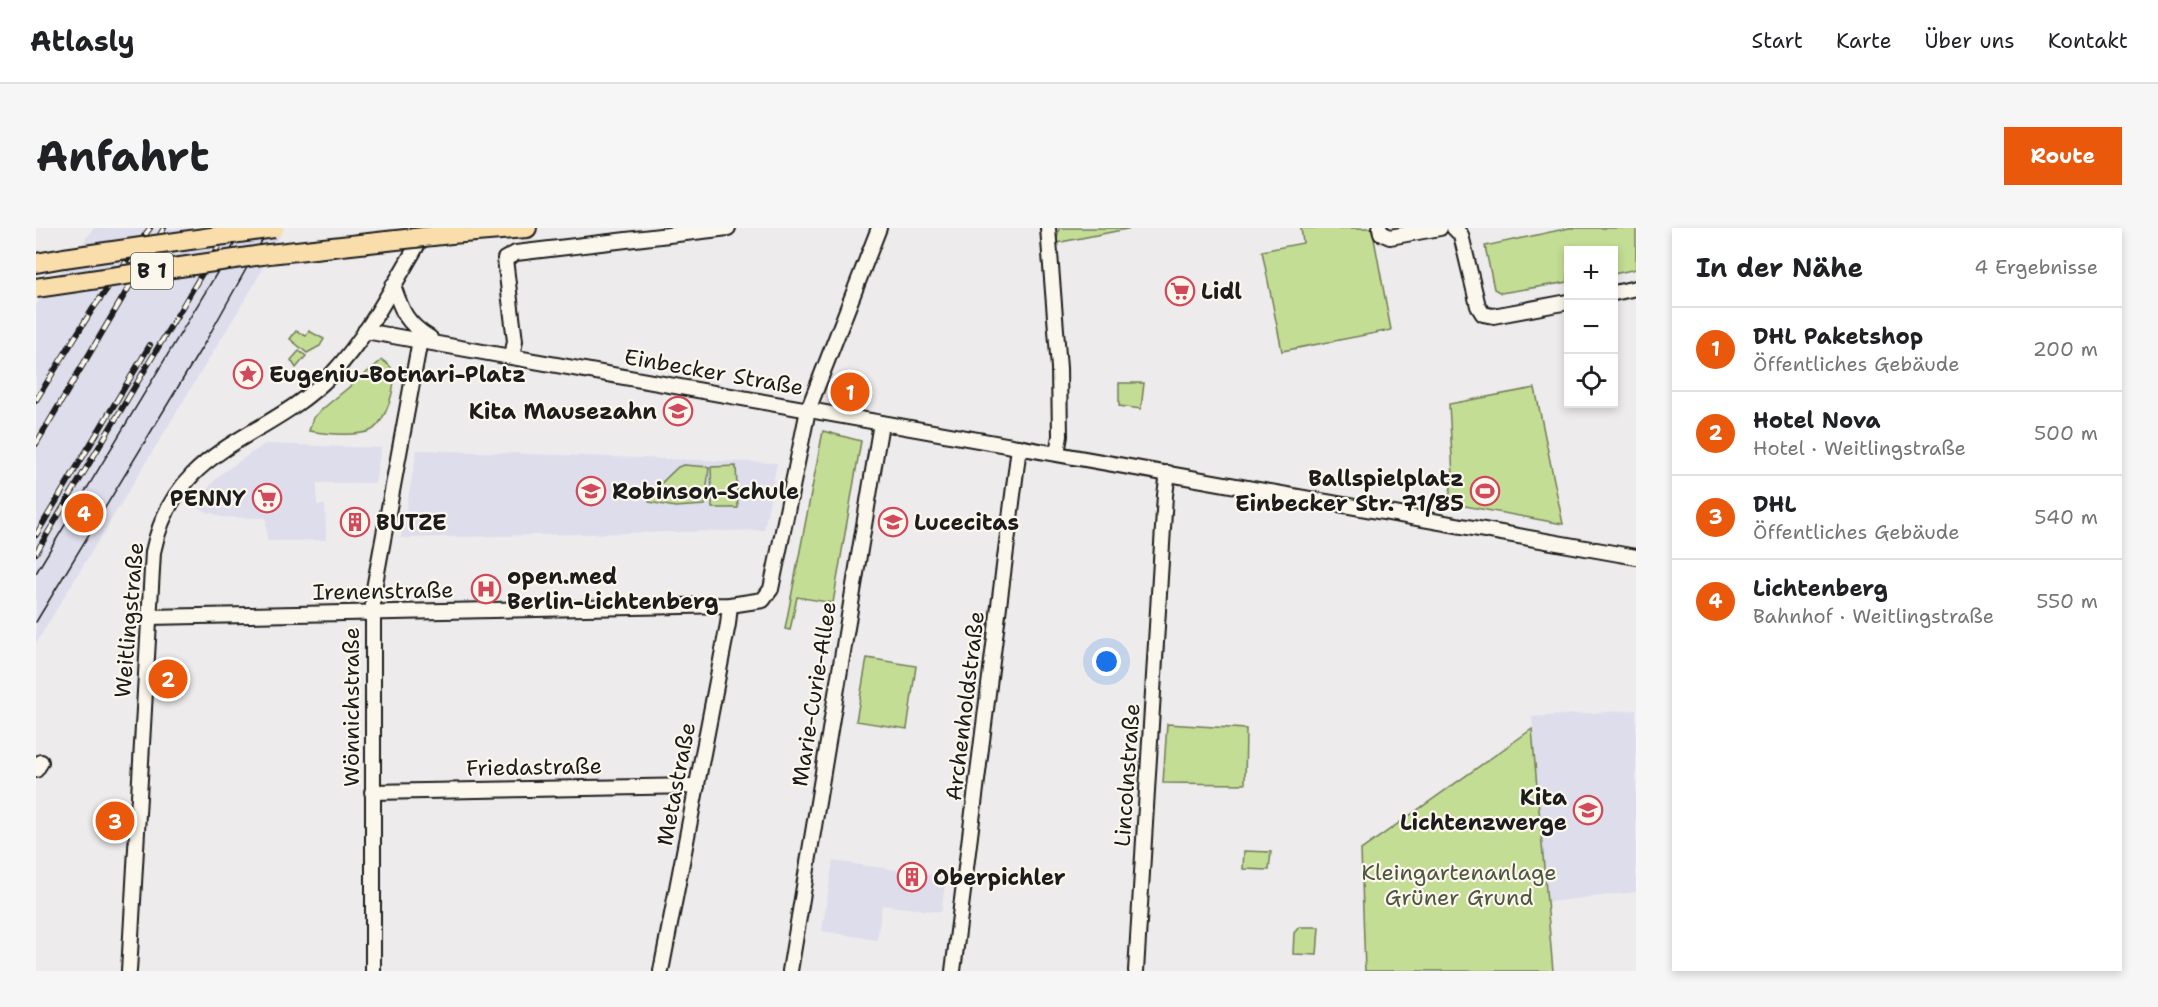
<!DOCTYPE html>
<html lang="de">
<head>
<meta charset="utf-8">
<style>
  body { margin:0; font-family:"Shantell Sans",sans-serif; background:#f6f6f6; color:#202124 }
  .controls { position:absolute; right:18px; top:18px; display:grid; overflow:hidden; border-radius:0px; box-shadow:0 3px 9px #0003 }
  .controls button { width:54px; height:54px; display:grid; place-items:center; padding:0; border:0; border-bottom:2px solid #e0e0e0; background:#fff; color:#202124; font:30px sans-serif }
  .you { position:absolute; left:1071px; top:434px; width:21px; height:21px; margin:-15px; border:4px solid #fff; border-radius:50%; background:#1a73e8; box-shadow:0 0 0 9px #1a73e833 }
  .badge { display:grid; place-items:center; width:39px; height:39px; border-radius:50%; background:#ea580c; color:#fff; font-size:20px; font-weight:700 }
  .pin { position:absolute; translate:-50% -50%; border:3px solid #fff; box-shadow:0 2px 6px #0006 }
  .list { margin:0; padding:0; list-style:none }
  h2 { display:flex; justify-content:space-between; align-items:center; height:78px; margin:0; padding:0 24px; font-size:26px }
  h2 small { font-size:20px; font-weight:400; color:#757577 }
  .list li { display:grid; grid-template-columns:39px 1fr auto; gap:18px; align-items:center; box-sizing:border-box; height:84px; padding:0 24px; border-top:2px solid #e0e0e0 }
  .list b { display:block; font-size:22px; white-space:nowrap }
  .list p { margin:0; font-size:20px; white-space:nowrap; color:#757577 }
  .list em { font-size:20px; font-style:normal; color:#757577 }
  .icon { flex:none; width:33px; height:33px; fill:none; stroke:currentColor; stroke-width:2; stroke-linecap:round; stroke-linejoin:round }
  .map { position:relative; flex:none; width:1600px; height:743px; overflow:hidden; border-radius:0px }
  header { display:flex; align-items:center; gap:36px; box-sizing:border-box; height:84px; padding:0 30px; background:#fff; border-bottom:2px solid #e0e0e0 }
  header strong { font-size:28px }
  nav { display:flex; gap:33px; margin-inline-start:auto; font-size:21px }
  .intro { display:flex; align-items:center; justify-content:space-between; box-sizing:border-box; height:144px; padding:0 36px }
  h1 { margin:0; font-size:42px }
  .button { padding:15px 27px; border-radius:0px; background:#ea580c; color:#fff; font-size:21px; font-weight:700 }
  main { display:flex; gap:36px; padding:0 36px }
  aside { flex:1; background:#fff; border-radius:0px; box-shadow:0 3px 9px #0003 }
  .map>svg:first-child { display:block }
  .built { fill:#ddddec }
  .green { fill:#c3dd94; stroke:#707c58; stroke-width:1.5 }
  .lines { fill:none; stroke-linecap:round; stroke-linejoin:round }
  .minor-casing { stroke:#1c1c1c; stroke-width:18 }
  .major-casing { stroke:#1c1c1c; stroke-width:22 }
  .minor { stroke:#fbf7ec; stroke-width:14 }
  .major { stroke:#f9deab; stroke-width:18 }
  .tram { stroke:#1c1c1c; stroke-width:1.5 }
  .rail-casing { stroke:#1c1c1c; stroke-width:6 }
  .rail { stroke:#fbf7ec; stroke-width:4; stroke-dasharray:11; stroke-linecap:butt }
  .major-bridge-casing { stroke:#1c1c1c; stroke-width:22; stroke-linecap:butt }
  .major-bridge { stroke:#f9deab; stroke-width:18 }
  .labels { text-anchor:middle; dominant-baseline:central; stroke-width:4.5; stroke-linejoin:round; paint-order:stroke }
  .shield { fill:#fbf7ec; stroke:#5f5e5a; stroke-width:1.5 }
  .shield-label { font-size:21px; font-weight:bold; fill:#1c1c1c }
  .poi-label { font-size:22px; font-weight:bold; fill:#1c1c1c; stroke:#fbf7ec; text-anchor:start }
  .street-label { font-size:22px; fill:#1c1c1c; stroke:#fbf7ec }
  .park-label { font-size:22px; fill:#4e5640; stroke:#fbf7ec }
</style>
</head>
<body>
<header>
<strong>Atlasly</strong>
<nav><a>Start</a><a>Karte</a><a>Über uns</a><a>Kontakt</a></nav>
</header>
<div class="intro"><h1>Anfahrt</h1><a class="button">Route</a></div>
<main>
<div class="map">
<svg width="1600" height="743" viewBox="0 0 1600 743">
  <rect width="100%" height="100%" fill="#edebec"/>
  <filter id="ink" filterUnits="userSpaceOnUse"><feTurbulence type="fractalNoise" baseFrequency=".0167" numOctaves="2"/><feDisplacementMap in="SourceGraphic" scale="12" xChannelSelector="R" yChannelSelector="G"/><feConvolveMatrix kernelMatrix="1 2 1 2 8 2 1 2 1" color-interpolation-filters="sRGB"/></filter>
  <g filter="url(#ink)">
    <g class="built">
      <polygon points="58,0 248,0 216,60 0,415 0,77"/>
      <polygon points="229,216 345,220 339,255 281,255 281,277 289,277 290,312 231,313 230,290 186,289 156,278 185,246"/>
      <polygon points="381,222 741,235 728,302 365,310"/>
      <polygon points="1600,482 1600,664 1511,674 1496,489"/>
      <polygon points="797,633 910,649 905,684 846,677 841,712 786,703"/>
    </g>
    <g class="green">
      <polygon points="1023,0 1096,0 1020,15"/>
      <polygon points="1265,0 1336,0 1355,102 1246,123 1226,23 1267,15"/>
      <polygon points="1533,0 1600,0 1600,41 1578,46 1578,22 1532,22 1532,54 1465,65 1458,61 1449,18"/>
      <polygon points="260,103 270,108 273,103 288,111 284,118 271,125 254,111"/>
      <polygon points="263,123 270,128 260,140 255,132"/>
      <path d="M346,132C350,135 354,137 356,141C363,155 349,197 334,203C316,209 292,206 273,203L277,190L284,183Z"/>
      <polygon points="1083,155 1108,155 1105,181 1083,178"/>
      <polygon points="1499,160 1527,296 1412,275 1417,248 1413,176"/>
      <polygon points="787,203 825,213 797,375 761,369 754,402 749,401"/>
      <polygon points="648,237 673,239 669,277 639,279 613,274 615,265 642,239"/>
      <polygon points="700,238 702,280 676,280 675,239"/>
      <polygon points="831,430 880,438 871,501 820,493"/>
      <polygon points="1131,496 1210,501 1209,556 1127,555"/>
      <polygon points="1496,501 1517,743 1329,743 1325,622"/>
      <polygon points="1208,623 1235,624 1233,642 1207,641"/>
      <polygon points="1263,699 1283,699 1281,727 1257,726 1258,705"/>
    </g>
    <g class="lines">
      <g class="minor-casing">
        <g id="minor">
          <polyline points="1012,0 1023,140 1024,208 1021,225"/>
          <polyline points="1344,0 1345,5 1354,9 1404,0"/>
          <polyline points="1418,0 1425,7 1442,78 1447,86 1457,88 1532,74"/>
          <path d="M357,57C366,84 370,95 394,110"/>
          <polyline points="1578,65 1600,60"/>
          <polyline points="329,103 1600,329"/>
          <polyline points="476,128 479,113 469,31 480,25 692,0"/>
          <polyline points="112,389 694,377 727,372 735,361 772,182 843,0"/>
          <polyline points="0,542 5,534"/>
          <polyline points="336,564 661,558"/>
          <path d="M93,743L117,324C140,214 230,215 296,146C334,105 360,52 389,4"/>
          <polyline points="337,743 337,366 384,112"/>
          <polyline points="625,743 692,396 694,377"/>
          <polyline points="754,743 845,195"/>
          <polyline points="917,743 983,219"/>
          <polyline points="1100,743 1129,267 1132,245"/>
        </g>
      </g>
      <g class="major-casing">
        <g id="major">
          <polyline points="415,6 491,0"/>
          <polyline points="233,26 351,13"/>
          <polyline points="0,35 28,30"/>
        </g>
      </g>
      <use href="#minor" class="minor"/>
      <use href="#major" class="major"/>
      <g class="tram">
        <polyline points="0,345 208,0"/>
        <polyline points="0,394 171,111 233,0"/>
      </g>
      <g class="rail-casing">
        <g id="rail">
          <polyline points="0,172 56,82 114,0"/>
          <polyline points="0,216 128,0"/>
          <polyline points="0,307 114,117"/>
          <polyline points="0,325 193,0"/>
        </g>
      </g>
      <use href="#rail" class="rail"/>
      <g class="major-bridge-casing">
        <g id="major-bridge">
          <polyline points="351,13 415,6"/>
          <polyline points="28,30 238,0"/>
          <polyline points="0,60 233,26"/>
        </g>
      </g>
      <use href="#major-bridge" class="major-bridge"/>
    </g>
  </g>
  <defs>
    <g id="supermarket-ring" transform="scale(1.5)"><circle r="9.5" fill="#fbf7ec" stroke="#d1495b" stroke-width="1.5"/><path d="M-6-5.5h2.5l.6 2H6L4.5 2H-2.5L-4.4-4H-6ZM-1.5 3.2a1.3 1.3 0 1 0 .1 0ZM3 3.2a1.3 1.3 0 1 0 .1 0Z" fill="#d1495b"/></g>
    <g id="sight-ring" transform="scale(1.5)"><circle r="9.5" fill="#fbf7ec" stroke="#d1495b" stroke-width="1.5"/><path d="M0-6L1.8-2.2L6-1.7L2.9 1.2L3.7 5.4L0 3.3L-3.7 5.4L-2.9 1.2L-6-1.7L-1.8-2.2Z" fill="#d1495b"/></g>
    <g id="school-ring" transform="scale(1.5)"><circle r="9.5" fill="#fbf7ec" stroke="#d1495b" stroke-width="1.5"/><path d="M0-5L7-2L0 1L-7-2ZM-4 1L0 2.5L4 1V4Q0 6-4 4Z" fill="#d1495b"/></g>
    <g id="stadium-ring" transform="scale(1.5)"><circle r="9.5" fill="#fbf7ec" stroke="#d1495b" stroke-width="1.5"/><path d="M0-5a6.5 5 0 1 0 0 10a6.5 5 0 1 0 0-10ZM-3.5-1.8h7v3.6h-7Z" fill="#d1495b"/></g>
    <g id="building-ring" transform="scale(1.5)"><circle r="9.5" fill="#fbf7ec" stroke="#d1495b" stroke-width="1.5"/><path d="M-4-6H4V6H1V3H-1V6H-4ZM-2.5-4.3h1.7v1.8h-1.7ZM.8-4.3h1.7v1.8H.8ZM-2.5-1h1.7V.8h-1.7ZM.8-1h1.7V.8H.8Z" fill="#d1495b"/></g>
    <g id="hospital-ring" transform="scale(1.5)"><circle r="9.5" fill="#fbf7ec" stroke="#d1495b" stroke-width="1.5"/><path d="M-5-5h3v3.5h4V-5h3V5h-3V1.5h-4V5h-3Z" fill="#d1495b"/></g>
  </defs>
  <g fill-rule="evenodd">
    <use href="#supermarket-ring" x="1144" y="63"/>
    <use href="#sight-ring" x="212" y="146"/>
    <use href="#school-ring" x="642" y="183"/>
    <use href="#school-ring" x="555" y="263"/>
    <use href="#stadium-ring" x="1449" y="263"/>
    <use href="#supermarket-ring" x="231" y="270"/>
    <use href="#building-ring" x="319" y="294"/>
    <use href="#school-ring" x="857" y="294"/>
    <use href="#hospital-ring" x="450" y="361"/>
    <use href="#school-ring" x="1552" y="582"/>
    <use href="#building-ring" x="876" y="649"/>
  </g>
  <g class="labels">
    <rect class="shield" x="95" y="25" width="42" height="36" rx="4.5"/>
    <g class="shield-label">
      <text x="116" y="43">B 1</text>
    </g>
    <g class="poi-label">
      <text x="1165" y="63">Lidl</text>
      <text x="233" y="146">Eugeniu-Botnari-Platz</text>
      <text x="621" y="183" text-anchor="end">Kita Mausezahn</text>
      <text x="1428" y="250" text-anchor="end">Ballspielplatz<tspan x="1428" dy="25">Einbecker Str. 71/85</tspan></text>
      <text x="576" y="263">Robinson-Schule</text>
      <text x="210" y="270" text-anchor="end">PENNY</text>
      <text x="340" y="294">BUTZE</text>
      <text x="878" y="294">Lucecitas</text>
      <text x="471" y="348">open.med<tspan x="471" dy="25">Berlin-Lichtenberg</tspan></text>
      <text x="1531" y="569" text-anchor="end">Kita<tspan x="1531" dy="25">Lichtenzwerge</tspan></text>
      <text x="897" y="649">Oberpichler</text>
    </g>
    <g class="street-label">
      <text transform="translate(678 144) rotate(10)">Einbecker Straße</text>
      <text transform="translate(347 363) rotate(-1)">Irenenstraße</text>
      <text transform="translate(93 392) rotate(-85)">Weitlingstraße</text>
      <text transform="translate(778 466) rotate(-81)">Marie-Curie-Allee</text>
      <text transform="translate(929 478) rotate(-83)">Archenholdstraße</text>
      <text transform="translate(315 479) rotate(-90)">Wönnichstraße</text>
      <text transform="translate(498 539) rotate(-1)">Friedastraße</text>
      <text transform="translate(1091 547) rotate(-86)">Lincolnstraße</text>
      <text transform="translate(640 556) rotate(-79)">Metastraße</text>
    </g>
    <g class="park-label">
      <text x="1423" y="644">Kleingartenanlage<tspan x="1423" dy="25">Grüner Grund</tspan></text>
    </g>
  </g>
</svg>
<div class="controls">
<button>+</button>
<button>−</button>
<button><svg class="icon" aria-label="locate" viewBox="0 0 24 24"><circle cx="12" cy="12" r="6"/><path d="M12 2v4M12 18v4M2 12h4M18 12h4"/></svg></button>
</div>
<div class="you"></div>
<div class="pin badge" style="left:814px;top:164px">1</div>
<div class="pin badge" style="left:132px;top:451px">2</div>
<div class="pin badge" style="left:79px;top:593px">3</div>
<div class="pin badge" style="left:48px;top:285px">4</div>
</div>
<aside>
<h2>In der Nähe<small>4 Ergebnisse</small></h2>
<ul class="list">
<li><span class="badge">1</span><div><b>DHL Paketshop</b><p>Öffentliches Gebäude</p></div><em>200 m</em></li>
<li><span class="badge">2</span><div><b>Hotel Nova</b><p>Hotel · Weitlingstraße</p></div><em>500 m</em></li>
<li><span class="badge">3</span><div><b>DHL</b><p>Öffentliches Gebäude</p></div><em>540 m</em></li>
<li><span class="badge">4</span><div><b>Lichtenberg</b><p>Bahnhof · Weitlingstraße</p></div><em>550 m</em></li>
</ul>
</aside>
</main>
</body>
</html>
